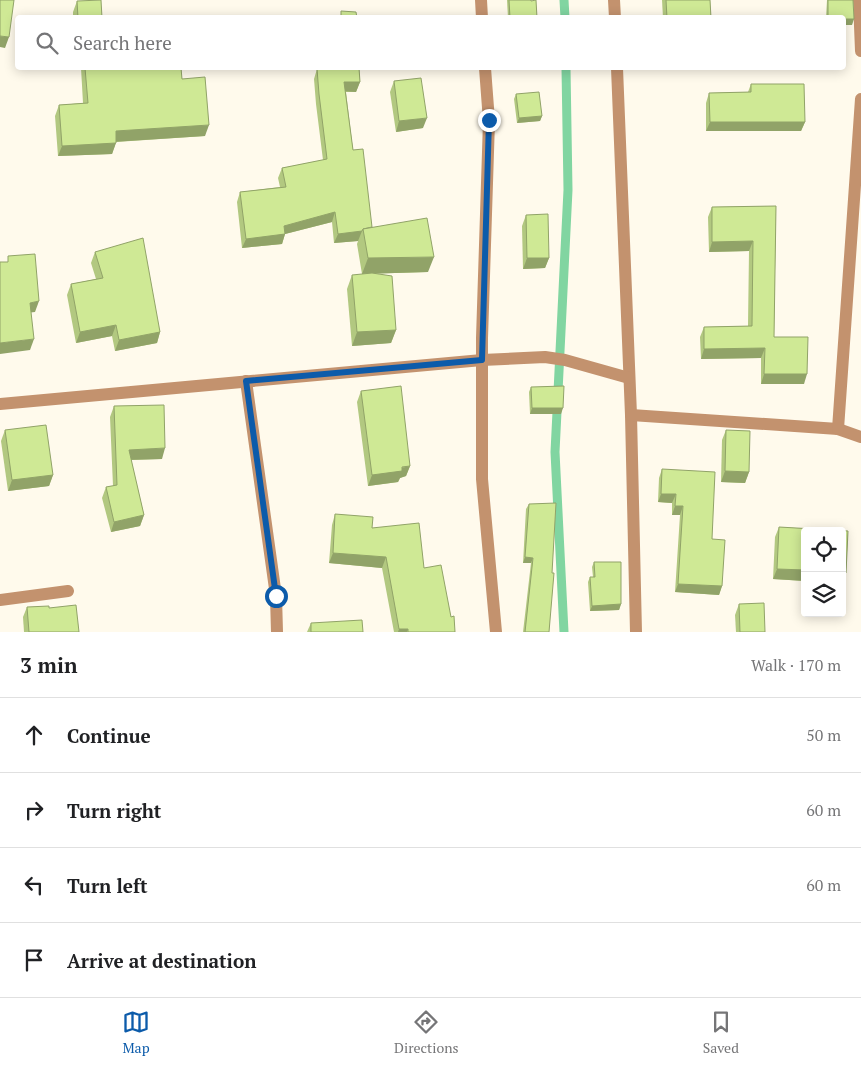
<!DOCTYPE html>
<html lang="en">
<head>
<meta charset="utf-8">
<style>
  body { margin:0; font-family:"PT Serif",serif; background:#f6f6f6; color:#202124 }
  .controls { position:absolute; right:15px; bottom:15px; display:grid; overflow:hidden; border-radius:5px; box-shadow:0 2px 12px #0003 }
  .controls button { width:45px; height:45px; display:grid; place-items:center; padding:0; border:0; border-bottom:1px solid #e0e0e0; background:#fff; color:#202124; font:25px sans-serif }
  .stop { position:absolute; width:15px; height:15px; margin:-11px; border:4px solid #0c5baa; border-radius:50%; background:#fff }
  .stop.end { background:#0c5baa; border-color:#fff; box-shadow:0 1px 5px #0008 }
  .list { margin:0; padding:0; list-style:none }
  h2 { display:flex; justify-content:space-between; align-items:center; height:65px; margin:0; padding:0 20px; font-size:21px }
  h2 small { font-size:16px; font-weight:400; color:#757577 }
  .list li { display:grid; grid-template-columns:32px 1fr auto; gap:15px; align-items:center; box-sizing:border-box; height:75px; padding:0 20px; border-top:1px solid #e0e0e0 }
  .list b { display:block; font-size:19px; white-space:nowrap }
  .list em { font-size:16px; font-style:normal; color:#757577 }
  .icon { flex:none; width:28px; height:28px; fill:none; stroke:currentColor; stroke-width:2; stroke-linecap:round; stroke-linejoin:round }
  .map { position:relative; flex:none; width:861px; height:632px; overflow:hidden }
  .search { position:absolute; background:#fff; box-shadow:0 2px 12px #0003; left:15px; right:15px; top:15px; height:55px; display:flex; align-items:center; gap:12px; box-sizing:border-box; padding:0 18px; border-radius:5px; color:#757577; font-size:19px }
  .sheet { height:365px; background:#fff }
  nav { display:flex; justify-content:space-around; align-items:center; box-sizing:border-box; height:70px; border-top:1px solid #e0e0e0; background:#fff; font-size:14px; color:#757577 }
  nav a { display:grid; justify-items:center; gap:2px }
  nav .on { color:#0c5baa }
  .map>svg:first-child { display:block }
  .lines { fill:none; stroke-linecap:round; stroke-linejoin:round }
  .stream { stroke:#81d5a1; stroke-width:9 }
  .street { stroke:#c3926e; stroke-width:12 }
  .wall { fill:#b2c880 }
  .shaded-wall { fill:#91a368 }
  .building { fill:#cfe995; stroke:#91a368 }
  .route { stroke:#0c5baa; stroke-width:6 }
</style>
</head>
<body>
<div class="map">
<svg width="861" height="632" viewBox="0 0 861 632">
  <rect width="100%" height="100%" fill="#fffaec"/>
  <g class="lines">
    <g class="stream">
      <polyline points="564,0 565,18"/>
      <polyline points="564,632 555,452 568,190 566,68"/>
    </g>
    <g class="street">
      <polyline points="481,0 482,18"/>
      <polyline points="614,0 615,18"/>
      <polyline points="859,0 861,51"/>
      <polyline points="485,68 489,121 482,338 482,479 496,632"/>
      <polyline points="617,68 631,415 636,632"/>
      <polyline points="246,381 276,596 277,632"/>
      <polyline points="0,404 482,360 545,357 565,360 629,378"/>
      <polyline points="631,415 838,429 861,437"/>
      <polyline points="838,429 861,99"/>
      <polyline points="0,600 68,591"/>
    </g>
  </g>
  <g class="wall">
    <polygon points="507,0 531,0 537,18 508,18"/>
    <polygon points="662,0 710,0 711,18 663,18"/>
    <polygon points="827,0 853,0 852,25 844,25 844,18 826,18"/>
    <polygon points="77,1 102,18 73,18 73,12"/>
    <polygon points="81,68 181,68 182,79 205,136 116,142 112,154 58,156 55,116 59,105 83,103"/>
    <polygon points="335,68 359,68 360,82 356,92 346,92 353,150 372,227 428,272 362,274 357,244 358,241 334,243 332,222 285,234 282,244 242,248 237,202 240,192 280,187 278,178 282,168 323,160 316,104 314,79 317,69"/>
    <polygon points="394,81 423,128 396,132 390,92"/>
    <polygon points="751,84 805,122 801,131 706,131 706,103 709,93 748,92"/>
    <polygon points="516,94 542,116 540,121 517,123 514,99"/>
    <polygon points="776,206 774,337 804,384 761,384 761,358 701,359 700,337 704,327 748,326 749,251 709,252 708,217 712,207"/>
    <polygon points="526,215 549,258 545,268 523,269 522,226"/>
    <polygon points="95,252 160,332 157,343 115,351 112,336 76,343 67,295 71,284 96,279 91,263"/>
    <polygon points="352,275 396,330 391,343 352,346 347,289"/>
    <polygon points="531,387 561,414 530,414 529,392"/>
    <polygon points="361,391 410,466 406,476 400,478 398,482 368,486 357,402"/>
    <polygon points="114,406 162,459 131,460 144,515 140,526 111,532 102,498 106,487 113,486 110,417"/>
    <polygon points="5,430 53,475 49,486 8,491 1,441"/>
    <polygon points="726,430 749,472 745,483 721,482 722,440"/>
    <polygon points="662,469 712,539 722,586 719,595 675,592 680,515 672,515 672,503 658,502 659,478"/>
    <polygon points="529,504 552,573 549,632 523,632 531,563 523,563 526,509"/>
    <polygon points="335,514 372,528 424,568 451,617 455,632 394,632 382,568 329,563 332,525"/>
    <polygon points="779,527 848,531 846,573 842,583 842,531 805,531 805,581 773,579 775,537"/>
    <polygon points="594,562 621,604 619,610 590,611 588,582 590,577 593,577 592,567"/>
    <polygon points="739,604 765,632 736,632 735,615"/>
    <polygon points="27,607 49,608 79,632 24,632 23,617"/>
    <polygon points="311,623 363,632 307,632"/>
  </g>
  <g class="shaded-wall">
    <polygon points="844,19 854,19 852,25 844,25"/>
    <polygon points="0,36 9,37 5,48 0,47"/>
    <polygon points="344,82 360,82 356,92 341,91"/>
    <polygon points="542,116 540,121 517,123 519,118"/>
    <polygon points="427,118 423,128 396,132 399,121"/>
    <polygon points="710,122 805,122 801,131 706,131"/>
    <polygon points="209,125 205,136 112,142 116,131"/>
    <polygon points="116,143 112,154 58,156 62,146"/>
    <polygon points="335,212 332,222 285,234 282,244 242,248 246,239 284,226"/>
    <polygon points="362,231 358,241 334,243 338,234"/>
    <polygon points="753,241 749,251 709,252 712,242"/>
    <polygon points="434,257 428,272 362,274 368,258"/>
    <polygon points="527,258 549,258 545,268 523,269"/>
    <polygon points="39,301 35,312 26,313 30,303"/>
    <polygon points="116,325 112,336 76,343 80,332"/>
    <polygon points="396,330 391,343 352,346 357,332"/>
    <polygon points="160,332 157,343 115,351 119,340"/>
    <polygon points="34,339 30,350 0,354 0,343"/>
    <polygon points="765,348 761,358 701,359 704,349"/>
    <polygon points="764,374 807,374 804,384 761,384"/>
    <polygon points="532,408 563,408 561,414 530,414"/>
    <polygon points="165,448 162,459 125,460 129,450"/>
    <polygon points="410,466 406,476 400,478 398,482 368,486 372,475"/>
    <polygon points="725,471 749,472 745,483 721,482"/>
    <polygon points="53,475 49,486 8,491 12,480"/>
    <polygon points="661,494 676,494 672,503 658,502"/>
    <polygon points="675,506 683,506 680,515 672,515"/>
    <polygon points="144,515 140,526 111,532 114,522"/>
    <polygon points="333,553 386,557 382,568 329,563"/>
    <polygon points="525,557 533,558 531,563 523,563"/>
    <polygon points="777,569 805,570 805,581 773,579"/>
    <polygon points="842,573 846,573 842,583"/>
    <polygon points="678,584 722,586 719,595 675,592"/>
    <polygon points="621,604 619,610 590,611 592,606"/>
    <polygon points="399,629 408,629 407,632 398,632"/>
  </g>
  <g class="building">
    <polygon points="0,0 14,0 9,37 0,36"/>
    <polygon points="101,0 102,18 78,18 77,1"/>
    <polygon points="509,0 531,0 531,1 536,0 537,18 510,18"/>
    <polygon points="666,0 710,0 711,18 667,18"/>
    <polygon points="828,0 853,0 854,19 844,19 844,18 828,18"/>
    <polygon points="341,11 356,12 357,18 341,18"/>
    <polygon points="85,68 181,68 182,79 205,77 209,125 116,131 116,143 62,146 59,105 88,103"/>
    <polygon points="338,68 359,68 360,82 344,82 353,150 363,149 372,227 363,229 362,231 338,234 335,212 284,226 285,234 246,239 240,192 286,187 282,168 327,159 319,94 317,69"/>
    <polygon points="421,78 427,118 399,121 394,81"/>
    <polygon points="751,84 804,84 805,122 710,122 709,93 751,92"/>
    <polygon points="539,92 542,116 519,118 516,94"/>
    <polygon points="776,206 774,337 808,337 807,374 764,374 765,348 704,349 704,327 752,326 753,241 712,242 712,207"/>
    <polygon points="548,214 549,258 527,258 526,215"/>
    <polygon points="427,218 434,257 368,258 363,229"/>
    <polygon points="143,238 160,332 119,340 116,325 80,332 71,284 103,278 95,252"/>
    <polygon points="35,254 39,301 30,303 34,339 0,343 0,262 8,262 8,256"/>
    <polygon points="372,273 392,276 396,330 357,332 352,275"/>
    <polygon points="401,386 410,466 402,467 402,471 372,475 361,391"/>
    <polygon points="564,386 563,408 532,408 531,387"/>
    <polygon points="164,405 165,448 129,450 144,515 114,522 106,487 117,485 114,406"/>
    <polygon points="46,425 53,475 12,480 5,430"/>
    <polygon points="726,430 750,431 749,472 725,471"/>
    <polygon points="662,469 715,472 712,539 725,540 722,586 678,584 683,506 675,506 676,494 661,494"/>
    <polygon points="556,503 552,573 554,573 549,632 525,632 533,558 525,557 529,504"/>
    <polygon points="335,514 373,517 372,528 419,523 424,568 441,565 451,617 454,616 455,632 408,632 408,629 399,629 386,557 333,553"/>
    <polygon points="779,527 848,531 846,573 842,573 842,531 805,531 805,570 777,569"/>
    <polygon points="594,562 621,562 621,604 592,606 590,577 595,577"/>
    <polygon points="764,603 765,632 740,632 739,604"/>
    <polygon points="76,605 79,632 29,632 27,607 49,606 49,608"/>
    <polygon points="362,620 363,632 311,632 311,623"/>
  </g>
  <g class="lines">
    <polyline class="route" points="276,596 246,381 482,360 489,120"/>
  </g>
</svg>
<div class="controls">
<button><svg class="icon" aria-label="locate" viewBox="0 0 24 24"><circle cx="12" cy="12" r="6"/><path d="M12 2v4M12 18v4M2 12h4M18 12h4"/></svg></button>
<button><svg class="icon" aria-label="layers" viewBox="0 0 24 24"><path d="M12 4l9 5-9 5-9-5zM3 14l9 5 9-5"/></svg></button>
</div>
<div class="stop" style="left:276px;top:596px"></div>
<div class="stop end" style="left:489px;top:120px"></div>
<div class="search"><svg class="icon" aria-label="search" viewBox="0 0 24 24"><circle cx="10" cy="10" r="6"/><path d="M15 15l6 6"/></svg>Search here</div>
</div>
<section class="sheet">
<h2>3 min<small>Walk · 170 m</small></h2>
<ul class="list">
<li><svg class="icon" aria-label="ahead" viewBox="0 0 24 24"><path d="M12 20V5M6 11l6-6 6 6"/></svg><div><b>Continue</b></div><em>50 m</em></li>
<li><svg class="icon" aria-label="right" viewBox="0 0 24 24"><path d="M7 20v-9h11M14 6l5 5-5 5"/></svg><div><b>Turn right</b></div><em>60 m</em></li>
<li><svg class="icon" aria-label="left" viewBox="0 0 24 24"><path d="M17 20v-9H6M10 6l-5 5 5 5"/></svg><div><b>Turn left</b></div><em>60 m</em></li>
<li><svg class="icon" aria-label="arrive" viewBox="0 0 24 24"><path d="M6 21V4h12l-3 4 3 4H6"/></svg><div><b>Arrive at destination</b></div></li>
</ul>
</section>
<nav>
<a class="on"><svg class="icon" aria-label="map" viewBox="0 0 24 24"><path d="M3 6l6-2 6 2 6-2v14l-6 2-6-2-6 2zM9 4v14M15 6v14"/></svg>Map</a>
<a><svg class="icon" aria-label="directions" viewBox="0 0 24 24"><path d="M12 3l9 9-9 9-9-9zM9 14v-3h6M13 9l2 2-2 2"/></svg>Directions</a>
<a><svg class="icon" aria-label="saved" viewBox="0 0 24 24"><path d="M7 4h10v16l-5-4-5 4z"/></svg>Saved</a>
</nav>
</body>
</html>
